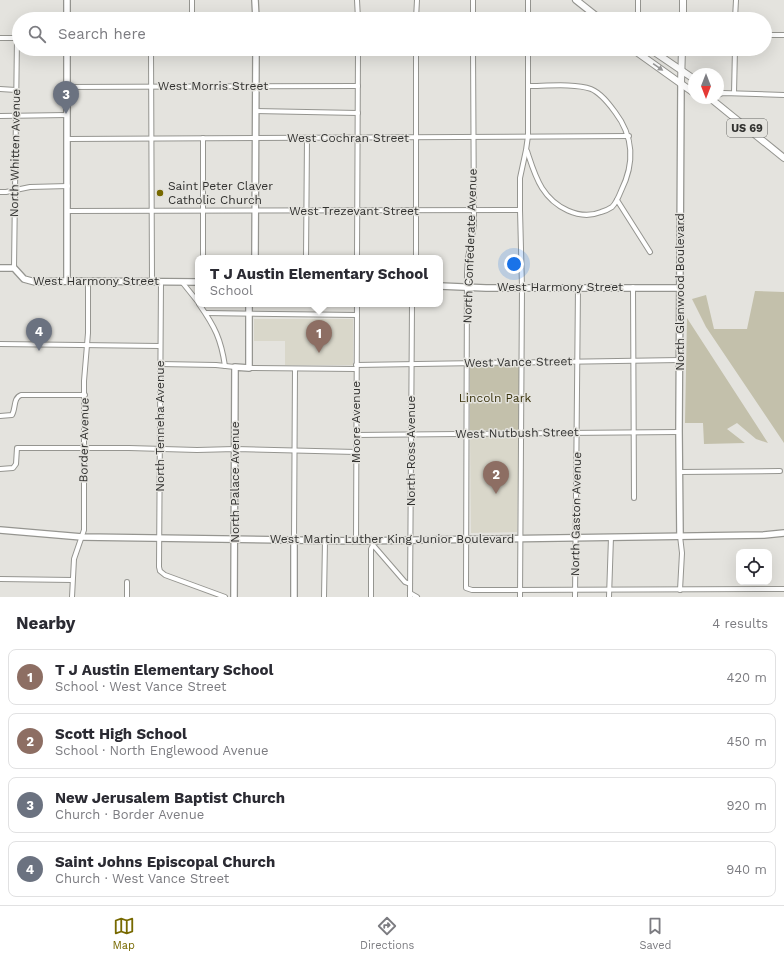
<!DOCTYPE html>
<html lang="en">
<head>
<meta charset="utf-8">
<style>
  body { margin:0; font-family:"Work Sans",sans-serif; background:#f7f7f7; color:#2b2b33 }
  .controls { position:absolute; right:12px; bottom:12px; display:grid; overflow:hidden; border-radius:8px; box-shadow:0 4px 16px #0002 }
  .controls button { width:36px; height:36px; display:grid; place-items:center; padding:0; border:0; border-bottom:1px solid #e1e1e2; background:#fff; color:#2b2b33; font:20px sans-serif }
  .compass { position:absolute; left:688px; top:68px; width:36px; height:36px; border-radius:50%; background:#fff; box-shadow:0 4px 16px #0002; rotate:180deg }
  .you { position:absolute; left:514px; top:264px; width:14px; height:14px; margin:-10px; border:3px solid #fff; border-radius:50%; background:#1a73e8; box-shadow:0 0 0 6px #1a73e833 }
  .badge { display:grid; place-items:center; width:26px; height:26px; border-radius:50%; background:#776900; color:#fff; font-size:13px; font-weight:700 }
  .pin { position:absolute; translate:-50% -33px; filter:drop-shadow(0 1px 2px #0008) }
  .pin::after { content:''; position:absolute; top:21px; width:14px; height:12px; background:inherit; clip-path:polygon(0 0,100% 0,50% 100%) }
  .popup { position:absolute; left:195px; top:255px; width:248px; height:52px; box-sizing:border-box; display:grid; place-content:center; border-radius:8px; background:#fff; filter:drop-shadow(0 1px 3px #0005); font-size:13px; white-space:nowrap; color:#7c7c81 }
  .popup b { font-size:15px; color:#2b2b33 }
  .popup::after { content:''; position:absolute; left:50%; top:100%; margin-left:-8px; border:8px solid transparent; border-top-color:#fff }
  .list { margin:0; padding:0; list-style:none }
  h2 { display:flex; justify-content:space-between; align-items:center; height:52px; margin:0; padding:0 16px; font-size:17px }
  h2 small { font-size:13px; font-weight:400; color:#7c7c81 }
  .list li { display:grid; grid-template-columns:26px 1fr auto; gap:12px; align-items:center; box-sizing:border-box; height:56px; margin:0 8px 8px; padding:0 8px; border:1px solid #e1e1e2; border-radius:8px }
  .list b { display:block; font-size:15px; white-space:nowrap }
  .list p { margin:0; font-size:13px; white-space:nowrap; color:#7c7c81 }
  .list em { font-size:13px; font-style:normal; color:#7c7c81 }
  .icon { flex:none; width:22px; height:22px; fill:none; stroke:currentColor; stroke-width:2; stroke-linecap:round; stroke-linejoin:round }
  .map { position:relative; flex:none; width:784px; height:597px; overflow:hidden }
  .search { position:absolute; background:#fff; box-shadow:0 4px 16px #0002; left:12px; right:12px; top:12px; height:44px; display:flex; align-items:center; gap:10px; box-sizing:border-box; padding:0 14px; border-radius:22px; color:#7c7c81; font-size:15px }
  .sheet { height:308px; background:#fff }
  nav { display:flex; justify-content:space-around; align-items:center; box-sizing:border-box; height:56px; border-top:1px solid #e1e1e2; background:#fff; font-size:11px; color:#7c7c81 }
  nav a { display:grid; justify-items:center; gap:2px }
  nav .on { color:#776900 }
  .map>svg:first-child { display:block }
  .built { fill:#d9d7ca }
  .green { fill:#c3c0ab }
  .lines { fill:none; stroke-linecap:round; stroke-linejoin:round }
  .street-casing { stroke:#959590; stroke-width:6 }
  .secondary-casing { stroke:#959590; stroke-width:8 }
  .primary-casing { stroke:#959590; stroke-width:8 }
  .street { stroke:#fff; stroke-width:4 }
  .secondary { stroke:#fff; stroke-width:5.5 }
  .primary { stroke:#fff; stroke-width:6 }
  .oneway { fill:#989898 }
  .poi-dot { fill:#776900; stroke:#e4e3de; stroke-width:1.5 }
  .labels { text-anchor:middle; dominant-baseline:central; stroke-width:3; stroke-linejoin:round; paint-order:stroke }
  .shield { fill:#e4e3de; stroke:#676764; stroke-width:1 }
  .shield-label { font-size:11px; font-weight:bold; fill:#323230 }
  .street-label { font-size:12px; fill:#323230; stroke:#e4e3de }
  .poi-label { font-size:12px; fill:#323230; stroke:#e4e3de; text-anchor:start }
  .park-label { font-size:12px; fill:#38320b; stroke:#e4e3de }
</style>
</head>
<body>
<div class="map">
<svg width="784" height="597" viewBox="0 0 784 597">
  <rect width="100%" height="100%" fill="#e4e3de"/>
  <g class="built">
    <polygon points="254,319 353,319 353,365 285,365 285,341 254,341"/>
    <polygon points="470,430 519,430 517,532 471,533"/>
  </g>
  <g class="green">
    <polygon points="755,291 784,292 784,443 706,327 692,299 706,295 714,329 747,329"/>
    <polygon points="687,318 768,443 756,439 737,423 727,429 745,443 704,444 703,423 685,423"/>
    <polygon points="470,365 519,366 519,430 470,430"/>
  </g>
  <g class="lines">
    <g class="street-casing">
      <g id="street">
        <polyline points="357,0 358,19"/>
        <polyline points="528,0 528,19"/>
        <polyline points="638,0 638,19"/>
        <polyline points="192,19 192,0"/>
        <polyline points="416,19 417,0"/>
        <polyline points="473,19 473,0"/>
        <polyline points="735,19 736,0"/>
        <polyline points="765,35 784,35"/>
        <polyline points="0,38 17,38 14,268"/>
        <polyline points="151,49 152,281"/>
        <polyline points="416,49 416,258"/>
        <polyline points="473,49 474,225 468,258 467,273 466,588 472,590 784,589"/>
        <polyline points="68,87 358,86"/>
        <polyline points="0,89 16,90"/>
        <polyline points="734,93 735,49"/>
        <polyline points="718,95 723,93 784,95"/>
        <polyline points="255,111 358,113"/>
        <polyline points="0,116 67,115"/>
        <polyline points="203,138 203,258"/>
        <polyline points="68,139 629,136"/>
        <path d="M527,151C531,163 535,177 542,188C554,207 579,221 601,212C605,211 609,209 612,207C616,203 619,196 621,191C635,163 634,137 615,112C609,104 601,93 591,89C575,83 545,86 528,86"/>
        <polyline points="0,192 6,192 30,187 68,186"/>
        <polyline points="617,200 650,252"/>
        <polyline points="68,211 520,210"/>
        <polyline points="306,258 307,138"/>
        <polyline points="357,258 358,49"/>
        <polyline points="161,282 159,567 160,571 165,575 225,597"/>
        <polyline points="182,282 198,302"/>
        <polyline points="633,287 634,498"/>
        <path d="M199,304C215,327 221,339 225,366"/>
        <polyline points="206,313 357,315"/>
        <polyline points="0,344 160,346"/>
        <polyline points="160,364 216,365 235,367"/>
        <polyline points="356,365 680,360"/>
        <polyline points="249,368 356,369"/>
        <path d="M0,416L12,415C16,408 13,398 21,395H85"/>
        <polyline points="356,435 679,432"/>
        <polyline points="0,469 13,468 16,464 17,448 129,448 197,450 235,449 356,452"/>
        <polyline points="680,472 780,471"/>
        <polyline points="294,540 295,369"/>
        <polyline points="356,541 357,304"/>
        <polyline points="372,541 373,545 405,582 410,584"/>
        <polyline points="0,579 72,580"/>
        <polyline points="127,582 127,597"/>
        <polyline points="680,590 682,553 680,536"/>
        <polyline points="410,593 417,597"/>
        <polyline points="72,597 74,559 84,530 84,381 88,333 88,281"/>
        <polyline points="324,597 325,541"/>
        <polyline points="371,597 371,549 373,545"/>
        <polyline points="410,597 412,304"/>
        <polyline points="520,597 522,287 520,210 520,178 526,150 528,136 528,49"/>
        <polyline points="575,597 578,287"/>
        <polyline points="609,597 611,537"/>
      </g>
    </g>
    <g class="secondary-casing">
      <g id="secondary">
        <polyline points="67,0 67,19"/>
        <polyline points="255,0 256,19"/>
        <polyline points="67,49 67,281"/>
        <polyline points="255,258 256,49"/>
        <polyline points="0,268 14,268 24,279 35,282 67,281 198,282"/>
        <polyline points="440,286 486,288 680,288"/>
        <polyline points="0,530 82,537 356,541 764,535 784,533"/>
        <polyline points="680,536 679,432 681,83"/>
        <polyline points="234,597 235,367 249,368 249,304"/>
        <polyline points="294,597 294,540"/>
      </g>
    </g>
    <g class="primary-casing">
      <g id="primary">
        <polyline points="576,0 600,19"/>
        <polyline points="683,19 683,0"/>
        <polyline points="636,49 638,53 694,93"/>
        <polyline points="650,49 694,79"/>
        <polyline points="681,83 682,49"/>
        <polyline points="701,98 710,98"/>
        <polyline points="710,98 784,158"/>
      </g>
    </g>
    <use href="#street" class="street"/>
    <use href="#secondary" class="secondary"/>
    <use href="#primary" class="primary"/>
  </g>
  <defs><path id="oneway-solid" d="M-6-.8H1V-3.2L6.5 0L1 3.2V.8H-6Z"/></defs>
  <use class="oneway" href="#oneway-solid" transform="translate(658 67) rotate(35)"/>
  <circle class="poi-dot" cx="160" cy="193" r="4"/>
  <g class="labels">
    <rect class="shield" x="727" y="119" width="40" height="18" rx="3"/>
    <g class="shield-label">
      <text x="747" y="128">US 69</text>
    </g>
    <g class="street-label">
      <text x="213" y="86">West Morris Street</text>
      <text x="348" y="138">West Cochran Street</text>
      <text transform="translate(15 153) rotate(-89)">North Whitten Avenue</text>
      <text x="354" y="211">West Trezevant Street</text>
      <text transform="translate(470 246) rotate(-88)">North Confederate Avenue</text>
      <text x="96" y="281">West Harmony Street</text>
      <text x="560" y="287">West Harmony Street</text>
      <text transform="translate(680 292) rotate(-90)">North Glenwood Boulevard</text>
      <text transform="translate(518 362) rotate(-1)">West Vance Street</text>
      <text transform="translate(356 422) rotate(-90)">Moore Avenue</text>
      <text transform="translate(160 426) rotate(-90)">North Tenneha Avenue</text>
      <text transform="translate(517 433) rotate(-1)">West Nutbush Street</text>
      <text transform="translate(84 440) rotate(-89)">Border Avenue</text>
      <text transform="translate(411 451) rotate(-90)">North Ross Avenue</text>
      <text transform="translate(235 482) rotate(-90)">North Palace Avenue</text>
      <text transform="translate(576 514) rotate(-89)">North Gaston Avenue</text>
      <text x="392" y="539">West Martin Luther King Junior Boulevard</text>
    </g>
    <g class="poi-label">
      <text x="168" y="186">Saint Peter Claver<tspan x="168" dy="14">Catholic Church</tspan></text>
    </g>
    <g class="park-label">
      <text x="495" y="398">Lincoln Park</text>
    </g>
  </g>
</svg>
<div class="controls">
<button><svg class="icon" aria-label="locate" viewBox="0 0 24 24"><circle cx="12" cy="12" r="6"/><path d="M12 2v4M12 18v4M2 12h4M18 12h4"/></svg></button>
</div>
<svg class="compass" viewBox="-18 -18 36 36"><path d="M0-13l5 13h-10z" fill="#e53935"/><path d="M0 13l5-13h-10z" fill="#7c7c81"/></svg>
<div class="you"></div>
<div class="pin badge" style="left:319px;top:353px;background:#8d6e63">1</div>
<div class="popup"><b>T J Austin Elementary School</b>School</div>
<div class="pin badge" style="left:496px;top:494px;background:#8d6e63">2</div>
<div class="pin badge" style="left:66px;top:114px;background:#6b7280">3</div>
<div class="pin badge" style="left:39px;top:351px;background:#6b7280">4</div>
<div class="search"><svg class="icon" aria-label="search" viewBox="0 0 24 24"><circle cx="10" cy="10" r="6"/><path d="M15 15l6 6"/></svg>Search here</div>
</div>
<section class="sheet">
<h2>Nearby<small>4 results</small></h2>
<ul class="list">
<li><span class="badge" style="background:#8d6e63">1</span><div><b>T J Austin Elementary School</b><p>School · West Vance Street</p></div><em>420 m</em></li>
<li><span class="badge" style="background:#8d6e63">2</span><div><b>Scott High School</b><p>School · North Englewood Avenue</p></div><em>450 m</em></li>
<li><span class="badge" style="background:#6b7280">3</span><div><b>New Jerusalem Baptist Church</b><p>Church · Border Avenue</p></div><em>920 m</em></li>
<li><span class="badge" style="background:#6b7280">4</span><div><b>Saint Johns Episcopal Church</b><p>Church · West Vance Street</p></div><em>940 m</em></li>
</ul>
</section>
<nav>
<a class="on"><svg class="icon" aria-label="map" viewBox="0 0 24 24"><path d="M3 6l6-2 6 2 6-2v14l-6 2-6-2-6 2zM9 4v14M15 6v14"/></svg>Map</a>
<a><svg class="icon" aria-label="directions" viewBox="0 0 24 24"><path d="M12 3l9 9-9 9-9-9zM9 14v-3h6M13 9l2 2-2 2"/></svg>Directions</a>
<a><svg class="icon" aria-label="saved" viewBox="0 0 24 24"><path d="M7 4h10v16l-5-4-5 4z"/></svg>Saved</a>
</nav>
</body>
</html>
